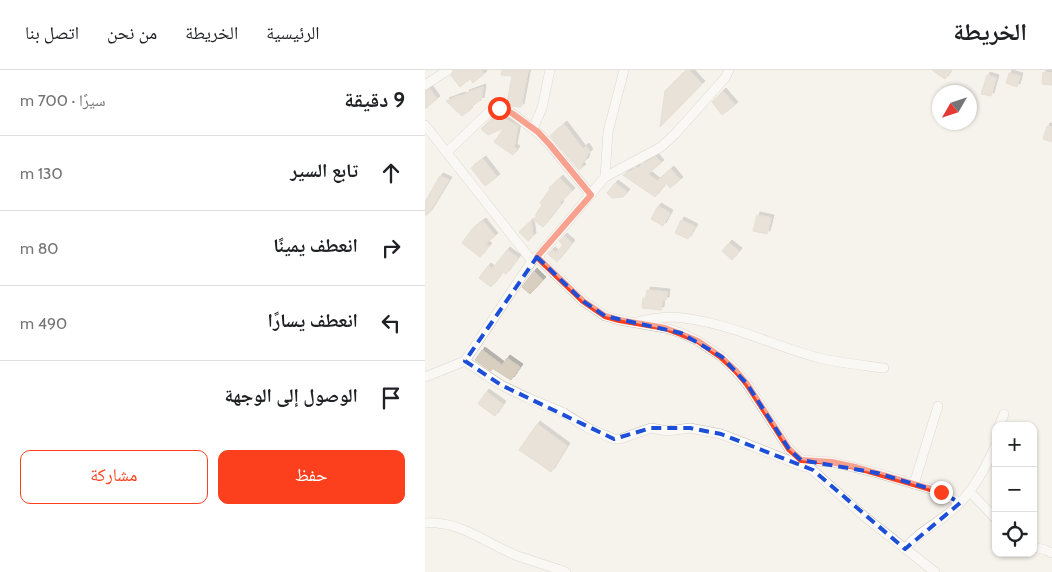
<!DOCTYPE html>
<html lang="ar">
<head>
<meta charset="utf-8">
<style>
  body { margin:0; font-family:Cabin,"Noto Naskh Arabic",sans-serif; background:#f6f6f6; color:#202124; direction:rtl }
  .controls { position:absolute; right:15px; bottom:15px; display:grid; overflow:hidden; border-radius:10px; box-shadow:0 1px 4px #0004 }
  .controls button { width:45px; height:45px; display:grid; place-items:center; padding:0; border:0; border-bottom:1px solid #e0e0e0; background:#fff; color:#202124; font:25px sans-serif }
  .compass { position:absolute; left:507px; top:15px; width:45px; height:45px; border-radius:50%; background:#fff; box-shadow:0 1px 4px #0004; rotate:231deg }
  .stop { position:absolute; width:15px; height:15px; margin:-11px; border:4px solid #fc3f1d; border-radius:50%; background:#fff }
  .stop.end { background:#fc3f1d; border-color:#fff; box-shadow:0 1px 5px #0008 }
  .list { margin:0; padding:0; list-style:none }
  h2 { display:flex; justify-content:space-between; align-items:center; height:65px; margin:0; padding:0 20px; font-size:21px }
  h2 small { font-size:16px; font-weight:400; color:#757577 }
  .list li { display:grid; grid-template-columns:32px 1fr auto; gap:15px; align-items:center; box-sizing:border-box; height:75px; padding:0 20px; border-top:1px solid #e0e0e0 }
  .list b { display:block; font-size:19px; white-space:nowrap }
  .list em { font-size:16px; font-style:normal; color:#757577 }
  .actions { display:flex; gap:10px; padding:15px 20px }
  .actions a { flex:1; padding:11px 0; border:1px solid #fc3f1d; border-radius:10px; text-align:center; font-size:18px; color:#fc3f1d }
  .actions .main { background:#fc3f1d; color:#fff }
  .icon { flex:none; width:28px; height:28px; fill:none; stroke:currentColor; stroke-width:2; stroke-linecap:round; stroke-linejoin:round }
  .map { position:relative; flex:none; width:627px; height:502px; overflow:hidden; direction:ltr }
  header { display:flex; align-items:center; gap:30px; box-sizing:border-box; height:70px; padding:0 25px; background:#fff; border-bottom:1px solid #e0e0e0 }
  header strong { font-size:24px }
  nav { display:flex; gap:28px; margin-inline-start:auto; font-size:18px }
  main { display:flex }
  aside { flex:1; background:#fff }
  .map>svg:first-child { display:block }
  .building { fill:#d8cfc1; stroke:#d3c7b4; filter:url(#shadow) }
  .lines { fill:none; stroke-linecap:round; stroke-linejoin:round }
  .minor-casing { stroke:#c2bbae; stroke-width:10 }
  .minor { stroke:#fff; stroke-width:9 }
  .route { stroke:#fc3f1d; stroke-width:6 }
  .marked { fill:none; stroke:#1d4ed8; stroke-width:4; stroke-dasharray:10 6; stroke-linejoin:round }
</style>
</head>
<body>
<header>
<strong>الخريطة</strong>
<nav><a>الرئيسية</a><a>الخريطة</a><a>من نحن</a><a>اتصل بنا</a></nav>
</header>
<main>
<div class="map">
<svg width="627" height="502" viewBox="0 0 627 502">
  <defs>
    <filter id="shadow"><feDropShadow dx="3" dy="-3" stdDeviation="0" flood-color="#0004"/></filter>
  </defs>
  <rect width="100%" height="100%" fill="#f6f3ec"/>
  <g class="building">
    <polygon points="29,0 56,0 59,4 48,13 45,9 35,17 26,5"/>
    <polygon points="77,0 103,0 96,37 87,36 82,33 87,6 76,5"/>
    <polygon points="261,0 264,0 277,14 235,57 240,21"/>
    <polygon points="507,0 526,0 520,9"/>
    <polygon points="618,2 627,3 627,15 617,14"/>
    <polygon points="584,3 595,6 592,17 581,13"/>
    <polygon points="562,5 571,8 566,26 556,24"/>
    <polygon points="58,17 56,31 55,30 44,39 45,40 37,46 21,31 34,26 42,25 41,23"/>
    <polygon points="5,19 12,29 0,39 0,21"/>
    <polygon points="298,21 310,35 297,45 287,32"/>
    <polygon points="70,45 75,45 83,51 93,56 89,77 92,79 88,85 69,72 79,58 63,65 56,59"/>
    <polygon points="139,54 158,79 161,76 165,82 162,85 161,90 156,95 158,97 154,100 125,66"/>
    <polygon points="622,56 627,57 627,72 618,69"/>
    <polygon points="231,87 236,93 223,104 232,111 246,99 255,110 245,118 241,113 230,127 198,105 205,101 206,102 208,99 212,97 213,98 218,94"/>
    <polygon points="58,89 72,107 60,116 46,98"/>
    <polygon points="15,106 24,110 4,143 0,146 0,132"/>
    <polygon points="135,108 147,121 135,133 136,134 118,157 108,150 111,147 111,144 117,135 115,133 125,119 124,118"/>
    <polygon points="190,113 202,122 198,127 187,128 182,123"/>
    <polygon points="233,136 245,143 238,156 226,149"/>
    <polygon points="332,145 346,148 342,164 328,161"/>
    <polygon points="256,150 270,157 263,169 250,163"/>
    <polygon points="58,151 70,166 60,174 64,176 55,187 37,173 47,159"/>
    <polygon points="106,151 108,166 103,171 94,162"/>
    <polygon points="139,166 147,173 132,192 123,184 127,180 131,183 138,175 134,171"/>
    <polygon points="304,173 314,181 307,190 297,181"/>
    <polygon points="82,180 93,188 81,204 78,202 66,217 54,208 63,196 67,199"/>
    <polygon points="109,201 118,210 105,224 97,217"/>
    <polygon points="222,220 242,222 241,230 237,230 236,240 217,238 218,228 221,229"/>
    <polygon points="57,280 77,295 82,288 95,297 86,310 67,298 66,301 50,290"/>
    <polygon points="61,322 78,334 70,346 53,334"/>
    <polygon points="112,354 142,376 126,402 94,380"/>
  </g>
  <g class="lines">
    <g class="minor-casing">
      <g id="minor">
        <polyline points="0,15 23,0"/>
        <polyline points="0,55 107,191"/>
        <polyline points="108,59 117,38 125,0"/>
        <polyline points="22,82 67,39 74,38 80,39 88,44 113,63 125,75 166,125"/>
        <polyline points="180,107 236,77 250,64 300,8 304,0"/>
        <polyline points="112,187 158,231 180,246 194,250 240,258 256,263 273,271 297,287 311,301 322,314 364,379 440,447 510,502"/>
        <path d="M216,251C226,249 237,247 247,247C299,250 345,275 394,288C415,293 437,295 459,298"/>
        <polyline points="40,291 76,315 103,328 139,343 163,358 189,369 195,369 226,358 242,361 265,358 296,364 335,379 380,397"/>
        <polyline points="0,307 40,291 107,191 115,184 140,155 180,107 183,62 199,0"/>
        <polyline points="574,356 579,344"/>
        <polyline points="376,390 407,392 452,403 516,422 535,433"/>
        <polyline points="489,414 513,336"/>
        <polyline points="545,422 571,449"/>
        <path d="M0,453C36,451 59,472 90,485C107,491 124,496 141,502"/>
        <polyline points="608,477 621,480 627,483"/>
        <path d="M480,479C492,463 510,455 525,442C547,424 559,400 571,375"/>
      </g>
    </g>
    <use href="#minor" class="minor"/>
  </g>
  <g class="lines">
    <polyline class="route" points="74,38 80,39 88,44 113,62 125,75 166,125 112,187 158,231 180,246 194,250 240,258 256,264 273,271 296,287 311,301 322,314 364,379 376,390 407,392 430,397 516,422"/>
  </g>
  <path d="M0 0H627V502H0ZM112,187L158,231L180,246L256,263L297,287L322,314L364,379L376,390L452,403L516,422L535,433L480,479L388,400L296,364L265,358H226L189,369L76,315L40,291Z" fill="#f6f3ec" fill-opacity=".55" fill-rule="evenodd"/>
  <path class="marked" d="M112,187L158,231L180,246L256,263L297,287L322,314L364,379L376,390L452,403L516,422L535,433L480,479L388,400L296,364L265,358H226L189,369L76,315L40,291Z"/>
</svg>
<div class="controls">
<button>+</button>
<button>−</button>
<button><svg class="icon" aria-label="locate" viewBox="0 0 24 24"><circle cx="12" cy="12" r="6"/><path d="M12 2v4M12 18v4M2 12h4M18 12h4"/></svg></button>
</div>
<svg class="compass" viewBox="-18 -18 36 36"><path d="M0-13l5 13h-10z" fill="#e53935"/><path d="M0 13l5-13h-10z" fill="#757577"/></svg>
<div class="stop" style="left:74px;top:38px"></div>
<div class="stop end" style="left:516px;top:422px"></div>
</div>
<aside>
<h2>9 دقيقة<small>سيرًا · 700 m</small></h2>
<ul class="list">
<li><svg class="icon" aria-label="ahead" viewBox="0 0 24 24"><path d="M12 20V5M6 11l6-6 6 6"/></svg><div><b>تابع السير</b></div><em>130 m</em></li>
<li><svg class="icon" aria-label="right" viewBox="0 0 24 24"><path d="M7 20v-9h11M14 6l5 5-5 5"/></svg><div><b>انعطف يمينًا</b></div><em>80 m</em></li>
<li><svg class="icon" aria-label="left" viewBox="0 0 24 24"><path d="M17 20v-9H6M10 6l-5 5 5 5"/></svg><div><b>انعطف يسارًا</b></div><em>490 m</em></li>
<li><svg class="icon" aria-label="arrive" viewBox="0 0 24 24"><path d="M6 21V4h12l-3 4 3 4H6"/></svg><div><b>الوصول إلى الوجهة</b></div></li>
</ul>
<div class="actions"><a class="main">حفظ</a><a>مشاركة</a></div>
</aside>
</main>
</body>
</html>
